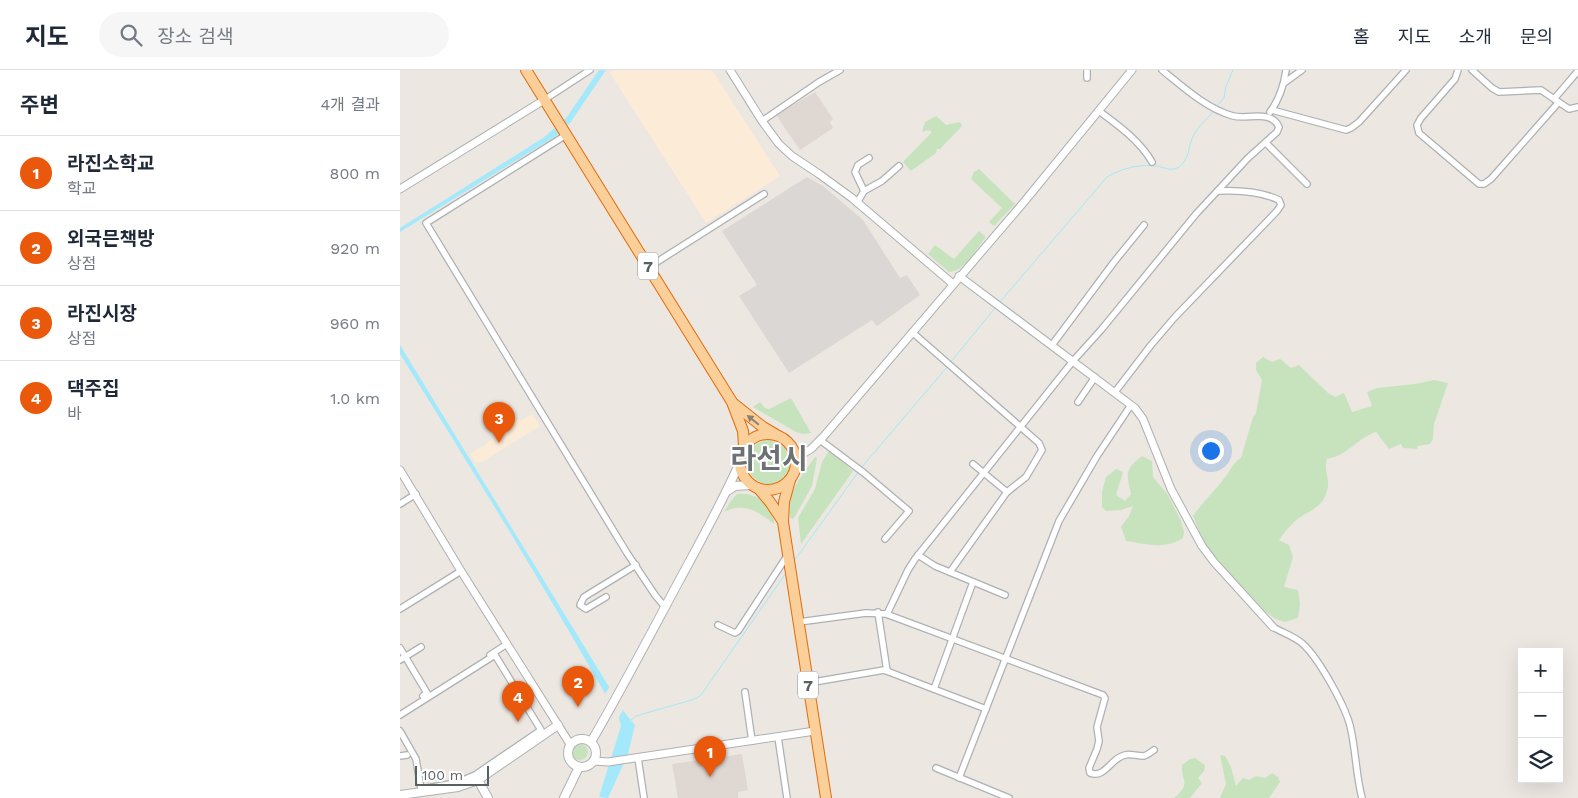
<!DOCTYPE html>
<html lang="ko">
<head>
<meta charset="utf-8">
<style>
  body { margin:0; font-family:"Work Sans","Noto Sans KR",sans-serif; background:#f6f6f7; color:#1f2937 }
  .controls { position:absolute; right:15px; bottom:15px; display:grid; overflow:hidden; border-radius:0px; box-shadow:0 5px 20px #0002 }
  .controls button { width:45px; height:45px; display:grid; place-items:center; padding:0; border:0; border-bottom:1px solid #e0e1e3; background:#fff; color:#1f2937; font:25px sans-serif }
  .scale { position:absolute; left:15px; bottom:12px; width:74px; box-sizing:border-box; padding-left:5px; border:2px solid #5a5f62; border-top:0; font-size:14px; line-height:18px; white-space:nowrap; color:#5a5f62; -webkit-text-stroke:4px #fff; paint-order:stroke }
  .you { position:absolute; left:810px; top:380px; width:18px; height:18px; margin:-12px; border:4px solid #fff; border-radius:50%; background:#1a73e8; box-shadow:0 0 0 8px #1a73e833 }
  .badge { display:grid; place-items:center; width:32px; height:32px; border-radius:50%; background:#ea580c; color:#fff; font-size:16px; font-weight:700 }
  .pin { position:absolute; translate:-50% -41px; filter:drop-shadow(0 1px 2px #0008) }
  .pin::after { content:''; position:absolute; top:26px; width:18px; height:15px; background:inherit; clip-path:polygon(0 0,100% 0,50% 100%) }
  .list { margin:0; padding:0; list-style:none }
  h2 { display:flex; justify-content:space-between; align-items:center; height:65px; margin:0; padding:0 20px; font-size:21px }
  h2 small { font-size:16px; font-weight:400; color:#747a83 }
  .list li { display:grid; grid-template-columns:32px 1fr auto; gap:15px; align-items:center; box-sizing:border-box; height:75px; padding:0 20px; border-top:1px solid #e0e1e3 }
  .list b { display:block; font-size:19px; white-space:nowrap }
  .list p { margin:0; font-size:16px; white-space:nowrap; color:#747a83 }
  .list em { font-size:16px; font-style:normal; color:#747a83 }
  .icon { flex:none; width:28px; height:28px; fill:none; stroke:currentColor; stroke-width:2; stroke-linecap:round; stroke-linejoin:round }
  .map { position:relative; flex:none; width:1178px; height:728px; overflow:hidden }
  header { display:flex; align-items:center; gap:30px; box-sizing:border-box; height:70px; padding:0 25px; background:#fff; border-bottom:1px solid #e0e1e3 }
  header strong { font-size:24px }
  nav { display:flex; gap:28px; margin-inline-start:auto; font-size:18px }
  .search { width:350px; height:45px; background:#f6f6f7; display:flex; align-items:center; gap:12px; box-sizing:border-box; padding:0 18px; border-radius:28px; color:#747a83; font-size:19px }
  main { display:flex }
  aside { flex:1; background:#fff }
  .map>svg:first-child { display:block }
  .commercial { fill:#fcebd7 }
  .industrial { fill:#dbd7d4 }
  .education { fill:#dfd8d2 }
  .green { fill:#c7e3be }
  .water { fill:#a3e9fb }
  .pier { fill:#ece7e1 }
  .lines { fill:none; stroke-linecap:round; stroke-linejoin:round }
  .stream { stroke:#a3e9fb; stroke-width:1 }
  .minor-casing { stroke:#adb1b4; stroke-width:8 }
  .tertiary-casing { stroke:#adb1b4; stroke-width:9 }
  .secondary-casing { stroke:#aeb3b6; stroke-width:10 }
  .trunk-casing { stroke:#e36d0a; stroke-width:12 }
  .minor { stroke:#fff; stroke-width:5.5 }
  .tertiary { stroke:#fff; stroke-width:7 }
  .secondary { stroke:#fff; stroke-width:8 }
  .trunk { stroke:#facf9a; stroke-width:10 }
  .oneway { fill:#8a8173 }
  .labels { text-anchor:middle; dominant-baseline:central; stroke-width:4; stroke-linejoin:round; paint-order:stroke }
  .shield { fill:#fff; stroke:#8c8f91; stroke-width:1 }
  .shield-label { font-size:16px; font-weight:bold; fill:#5a5f62 }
  .town-label { font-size:28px; font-weight:bold; fill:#6b7174; stroke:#fff }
</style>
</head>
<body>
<header>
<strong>지도</strong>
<div class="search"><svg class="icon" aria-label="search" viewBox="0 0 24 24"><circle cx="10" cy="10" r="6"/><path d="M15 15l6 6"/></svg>장소 검색</div>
<nav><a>홈</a><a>지도</a><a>소개</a><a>문의</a></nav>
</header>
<main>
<aside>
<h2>주변<small>4개 결과</small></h2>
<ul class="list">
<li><span class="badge">1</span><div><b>라진소학교</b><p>학교</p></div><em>800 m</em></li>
<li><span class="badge">2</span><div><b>외국믄책방</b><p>상점</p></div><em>920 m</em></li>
<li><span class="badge">3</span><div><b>라진시장</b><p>상점</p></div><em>960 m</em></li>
<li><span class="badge">4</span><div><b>댁주집</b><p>바</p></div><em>1.0 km</em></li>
</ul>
</aside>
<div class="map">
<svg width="1178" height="728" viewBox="0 0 1178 728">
  <rect width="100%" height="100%" fill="#ece7e1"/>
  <g class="commercial">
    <polygon points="214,0 312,0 380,106 306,153 210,3"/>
    <polygon points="132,344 140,356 82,392 75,392 70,384 103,362 102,360 118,349 120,351"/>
  </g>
  <polygon class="industrial" points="407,107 423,116 463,150 500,208 507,205 520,225 477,256 472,250 389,303 339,226 357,215 322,161"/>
  <g class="education">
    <polygon points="415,22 433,49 430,52 433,58 400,80 376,45"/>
    <polygon points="342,684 348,720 338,722 338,728 278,728 272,694"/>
  </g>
  <g class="green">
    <polygon points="536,46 546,55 560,52 562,56 540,79 537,79 536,83 511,101 503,92 532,62 529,60 522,62 525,52"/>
    <polygon points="579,99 615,134 594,156 589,152 602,138 571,109 574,102"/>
    <path d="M579,161L586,167C577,178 564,202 549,202L528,184L535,175L554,189Z"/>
    <path d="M863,287L872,292L880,289L891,298L899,295L928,323L935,327L944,323L952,342L972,336L967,322L977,318L1015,314L1034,310L1048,313L1034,354L1033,369L1030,374L1018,376L1017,379L1003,378L1001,374L989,379L976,362C957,368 949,385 927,389C923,403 932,409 926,424C920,440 906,441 894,452C889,457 884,463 879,470L889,475L893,487L884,517L898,520L900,534L898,548L885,552L876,549L863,540L812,484L804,473L793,446C804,430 818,418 828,403C832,397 835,391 841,388L853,347L856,343L862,310L856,300V293Z"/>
    <polygon points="391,328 411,363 403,364 396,362 353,337 360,332 365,338 369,339"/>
    <circle cx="369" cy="392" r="22"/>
    <polygon points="428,382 432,382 453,401 401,474 398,448 415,419 422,392"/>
    <path d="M742,386L752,391L753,407L768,425L781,451L784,462L783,468C765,480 746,474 726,471L721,457L729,446L733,436L721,440L706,441L702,437V422L706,407L716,399L723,402L716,425L725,431L731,424C726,403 725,399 742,386Z"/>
    <path d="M415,387L417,388L412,416L394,448L392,449L390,447C388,418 400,409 415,387Z"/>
    <path d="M337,424C356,422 375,435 374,454C358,441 344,432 324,442L330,432Z"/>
    <circle cx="180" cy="682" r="8"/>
    <polygon points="820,685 825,686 831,697 836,716 843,708 849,710 856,706 865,708 872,703 878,707 880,712 869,728 820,728 826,714"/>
    <path d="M795,688L805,695L804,701L798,708L802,713L790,728H774C792,712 781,713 782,695L790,689Z"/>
  </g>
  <g class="water">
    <polygon points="199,0 206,0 170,53 156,66 0,162 0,158 143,68 167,47"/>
    <path d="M0,275L225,643L235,655L228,684L208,728L199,727L221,656L219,648C149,524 75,404 0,284Z"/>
  </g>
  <polygon class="pier" points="211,614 225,637 217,650 204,626"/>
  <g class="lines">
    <g class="stream">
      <polyline points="816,37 824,28 826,16 833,0"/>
      <path d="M599,233L707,107C722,98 739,94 756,96C764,97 771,102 779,97C789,90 788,78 792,69C796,58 806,50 814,41"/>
      <polyline points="550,293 595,238"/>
      <polyline points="461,398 548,296"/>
      <polyline points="394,491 459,401"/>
      <polyline points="231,650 236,646 295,629 301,625 386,503"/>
    </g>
    <g class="minor-casing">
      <g id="minor">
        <polyline points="1058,0 1055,9 1021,48 1017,55 1019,63 1079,114 1084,114 1091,109 1158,33"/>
        <polyline points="1072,0 1092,18 1099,22 1141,20 1169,39 1178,37"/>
        <polyline points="687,8 687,0"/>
        <polyline points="884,13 902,0"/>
        <polyline points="1154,29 1178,1"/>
        <polyline points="144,30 190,0"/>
        <polyline points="872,40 946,60 951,58 959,52 1006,0"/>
        <path d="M699,41C718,55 740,71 752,92"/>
        <path d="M870,42C879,30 884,15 886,0"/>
        <polyline points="362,51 419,12 440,0"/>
        <polyline points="166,65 26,153 227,483 255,525 265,537"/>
        <polyline points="866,73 907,114"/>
        <polyline points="464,121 455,102 458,95 469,88"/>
        <polyline points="457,133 464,121 482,111 499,96"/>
        <polyline points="249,197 364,124"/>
        <polyline points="512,262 639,373 642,380 626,407 607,422 573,394"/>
        <polyline points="652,275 714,192 744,155"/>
        <path d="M715,322L751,275L775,247L877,141L881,135L879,130C860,121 839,120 818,121"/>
        <polyline points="678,332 695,307"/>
        <polyline points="420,370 464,403 509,441 485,469"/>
        <polyline points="0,434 16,424"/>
        <polyline points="518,485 535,496 605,525"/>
        <polyline points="550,502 607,422"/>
        <polyline points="206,527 186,539 180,535 184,527 236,495"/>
        <polyline points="0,539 61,501"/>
        <polyline points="478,542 487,601"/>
        <path d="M487,544L508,500L515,489L673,291L701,260L796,144L848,88L877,62L879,57C871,39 848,50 833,46C807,39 783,17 762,0"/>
        <path d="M399,552L466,543L486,544L703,625L705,628L697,657L699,671L697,679L689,698L690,703C703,708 709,693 720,687C729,682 734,686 744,686C747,685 751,682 754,680"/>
        <polyline points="318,555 335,563 338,561 387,486"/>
        <path d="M873,557C883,563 894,566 903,574C919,589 947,638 951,660C956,683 956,705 962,728"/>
        <polyline points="0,578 27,623 23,626"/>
        <polyline points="90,585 107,574"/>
        <polyline points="0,590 21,577"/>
        <polyline points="408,613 484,600 586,639"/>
        <polyline points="534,619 573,512"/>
        <polyline points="345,622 352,671"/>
        <polyline points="0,645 95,585 141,660 75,705 56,713 21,719 16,689 0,661"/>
        <polyline points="378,667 387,728"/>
        <polyline points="0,686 7,685"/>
        <polyline points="238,688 244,728"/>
        <polyline points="536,698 609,728"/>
        <polyline points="559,708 659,451 697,386 731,335"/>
      </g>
    </g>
    <g class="tertiary-casing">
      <g id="tertiary">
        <polyline points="330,0 362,51 379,74 392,86 419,104 452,128 553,214"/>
        <polyline points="0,119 144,30"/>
        <polyline points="559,206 735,338 743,349 771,419 802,476 814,492 873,557"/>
        <polyline points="396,388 411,379 424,366 624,132 732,0"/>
        <polyline points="0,400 61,501 170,674"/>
        <polyline points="194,691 208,692 415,661"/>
      </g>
    </g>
    <g class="secondary-casing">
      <g id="secondary">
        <polyline points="327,421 335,416 351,415"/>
        <circle cx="182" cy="683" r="14"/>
        <path d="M191,672C222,619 250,565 279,511C300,472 322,433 340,392"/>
        <polyline points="78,710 88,728"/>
        <polyline points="0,725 58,717 78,710 158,655"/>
        <polyline points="164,728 179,697"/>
      </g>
    </g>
    <g class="trunk-casing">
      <g id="trunk">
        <polyline points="126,0 332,332 343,361 344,376"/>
        <polyline points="334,334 363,357 375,364"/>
        <circle cx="368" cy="392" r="28"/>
        <polyline points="390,410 384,432 383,452 426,728"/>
        <polyline points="359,419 370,432 382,450"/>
      </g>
    </g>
    <use href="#minor" class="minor"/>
    <use href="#tertiary" class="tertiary"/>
    <use href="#secondary" class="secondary"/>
    <use href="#trunk" class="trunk"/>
  </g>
  <defs><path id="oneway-solid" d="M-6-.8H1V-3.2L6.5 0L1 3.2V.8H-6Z" transform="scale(1.25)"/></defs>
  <use class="oneway" href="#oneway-solid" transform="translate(353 350) rotate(-141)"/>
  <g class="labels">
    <g class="shield">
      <rect x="238" y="182.5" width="20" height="27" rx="4"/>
      <rect x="398" y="601.5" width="20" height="27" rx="4"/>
    </g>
    <g class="shield-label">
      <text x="248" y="196">7</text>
      <text x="408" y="615">7</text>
    </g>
    <g class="town-label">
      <text x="369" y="388">라선시</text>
    </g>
  </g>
</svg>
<div class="controls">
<button>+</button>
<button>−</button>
<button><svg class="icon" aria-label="layers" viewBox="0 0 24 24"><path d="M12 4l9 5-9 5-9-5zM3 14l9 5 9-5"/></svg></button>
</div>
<div class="scale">100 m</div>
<div class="you"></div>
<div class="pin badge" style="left:310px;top:707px">1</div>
<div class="pin badge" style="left:178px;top:637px">2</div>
<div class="pin badge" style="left:99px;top:373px">3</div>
<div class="pin badge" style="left:118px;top:652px">4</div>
</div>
</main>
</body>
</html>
